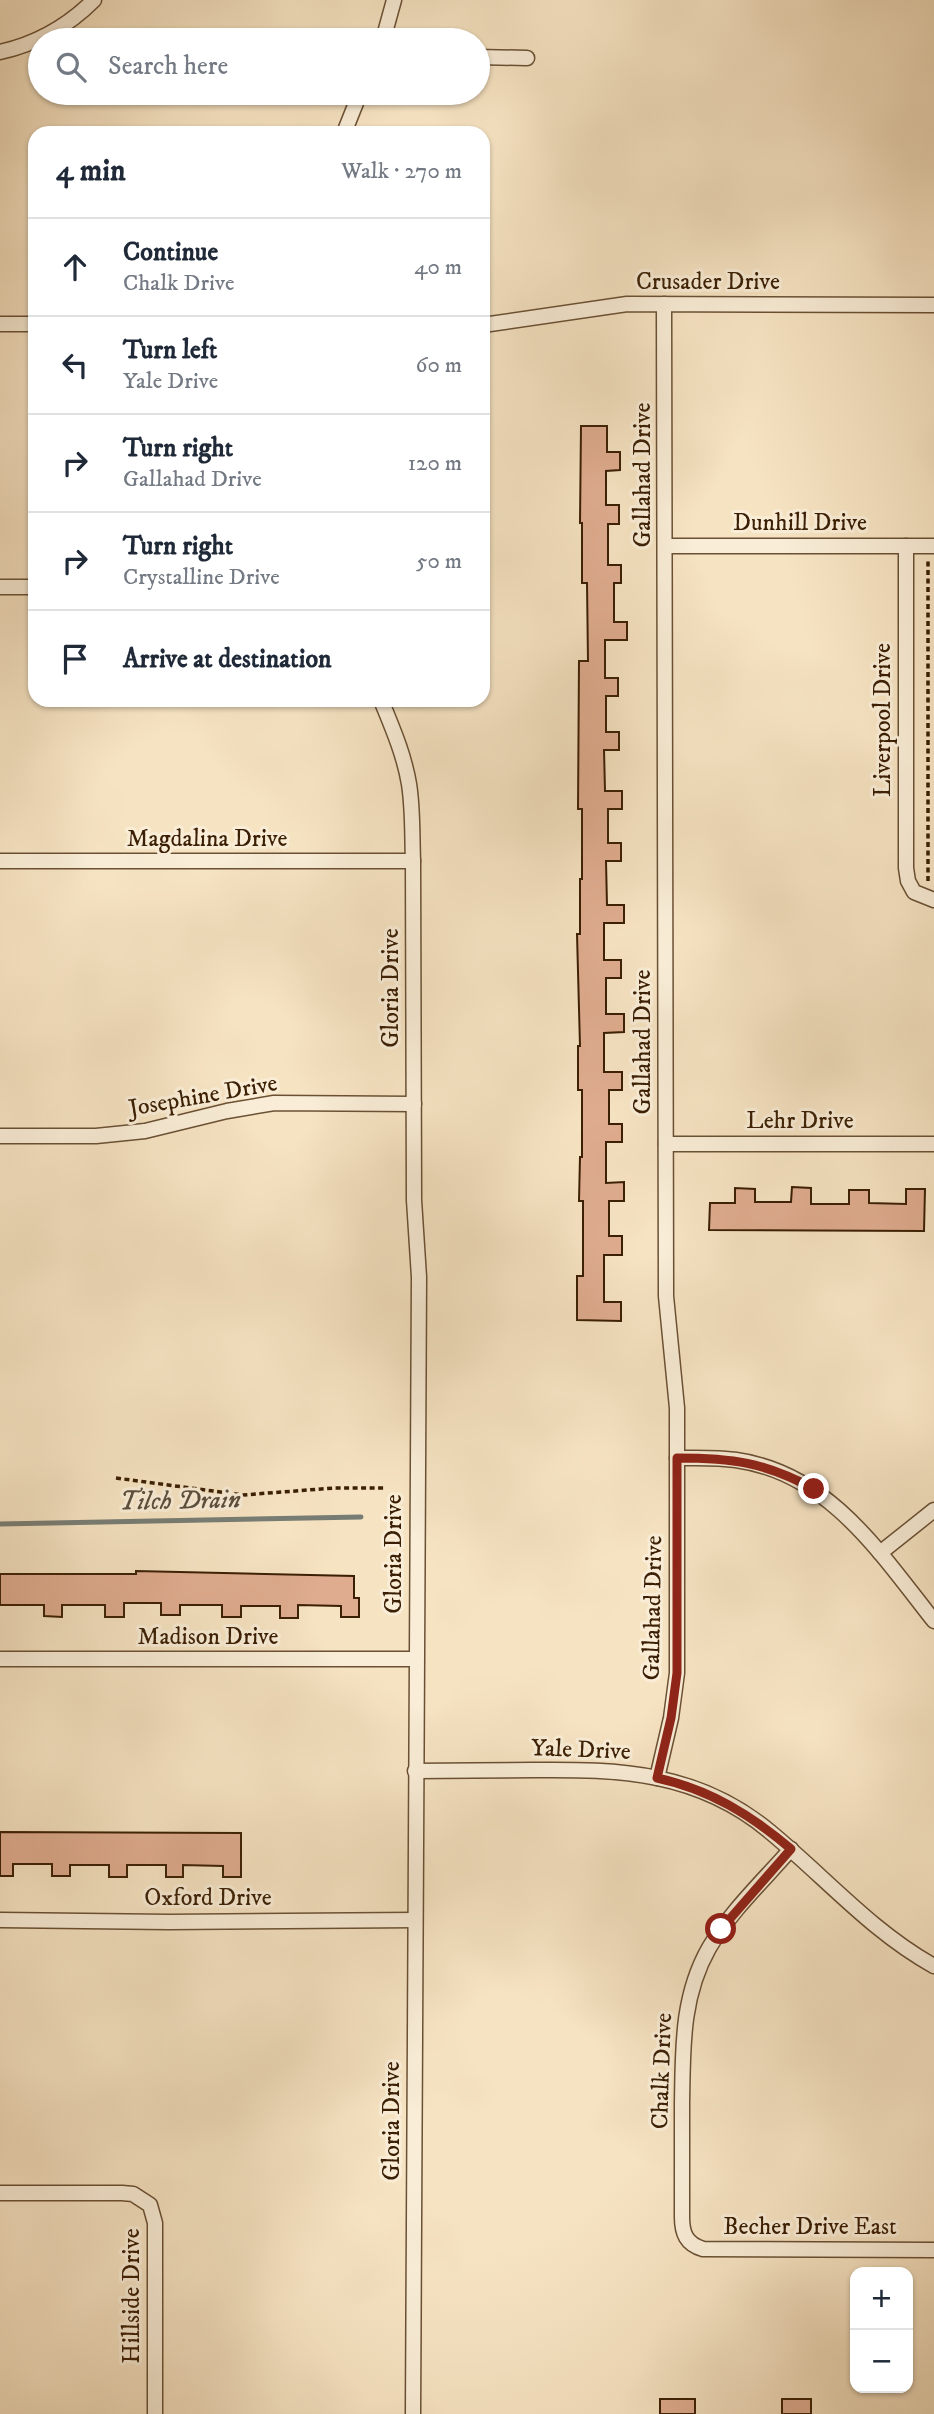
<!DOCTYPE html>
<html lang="en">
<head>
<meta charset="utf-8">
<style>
  body { margin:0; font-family:"IM FELL DW Pica",serif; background:#f2f2f3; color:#1f2937 }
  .controls { position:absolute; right:21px; bottom:21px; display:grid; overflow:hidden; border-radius:14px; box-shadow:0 2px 5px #0004 }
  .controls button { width:63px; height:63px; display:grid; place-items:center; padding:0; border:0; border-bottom:2px solid #e0e1e3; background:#fff; color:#1f2937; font:35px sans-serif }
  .stop { position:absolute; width:21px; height:21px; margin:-16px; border:5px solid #8f2418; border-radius:50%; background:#fff }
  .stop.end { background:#8f2418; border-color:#fff; box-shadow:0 2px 7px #0008 }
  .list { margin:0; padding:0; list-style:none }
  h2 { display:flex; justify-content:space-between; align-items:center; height:91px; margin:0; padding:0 28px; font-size:30px }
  h2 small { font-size:23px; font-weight:400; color:#747a83 }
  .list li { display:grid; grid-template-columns:46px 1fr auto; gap:21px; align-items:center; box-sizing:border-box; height:98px; padding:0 28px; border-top:2px solid #e0e1e3 }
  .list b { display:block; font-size:26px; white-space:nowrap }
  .list p { margin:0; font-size:23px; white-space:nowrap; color:#747a83 }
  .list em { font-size:23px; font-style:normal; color:#747a83 }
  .icon { flex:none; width:38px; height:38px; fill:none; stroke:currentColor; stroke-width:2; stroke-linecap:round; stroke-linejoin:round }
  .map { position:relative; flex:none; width:934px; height:2414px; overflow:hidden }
  .search { position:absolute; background:#fff; box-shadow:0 2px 5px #0004; left:28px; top:28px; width:462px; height:77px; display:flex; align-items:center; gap:18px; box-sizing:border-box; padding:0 24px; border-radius:38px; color:#747a83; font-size:26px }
  .panel { position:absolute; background:#fff; box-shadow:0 2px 5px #0004; left:28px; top:126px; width:462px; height:581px; border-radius:21px }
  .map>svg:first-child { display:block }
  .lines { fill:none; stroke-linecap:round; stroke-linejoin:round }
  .stream { stroke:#787d74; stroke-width:5 }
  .building { fill:#dfac8f; stroke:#3b1f04; stroke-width:2 }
  .minor-casing { stroke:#6a5034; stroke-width:17 }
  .path { stroke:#3b1f04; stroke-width:3.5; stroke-dasharray:5 3.5; stroke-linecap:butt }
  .minor { stroke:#f9edd7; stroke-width:14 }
  .route { stroke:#8f2418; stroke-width:9 }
  .labels { text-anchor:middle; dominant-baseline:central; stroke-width:6; stroke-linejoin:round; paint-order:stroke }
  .street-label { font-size:24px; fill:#3b1f04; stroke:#f9edd7 }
  .water-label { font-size:26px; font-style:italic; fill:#5a4e3c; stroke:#f9edd7 }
</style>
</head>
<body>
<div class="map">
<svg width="934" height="2414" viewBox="0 0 934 2414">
  <rect width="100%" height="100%" fill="#f6e3c2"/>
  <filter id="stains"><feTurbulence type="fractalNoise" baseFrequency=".00286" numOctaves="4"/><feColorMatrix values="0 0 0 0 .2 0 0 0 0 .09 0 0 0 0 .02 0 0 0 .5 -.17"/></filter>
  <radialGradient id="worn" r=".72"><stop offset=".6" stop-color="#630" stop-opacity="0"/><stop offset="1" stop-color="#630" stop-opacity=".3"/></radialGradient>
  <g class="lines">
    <polyline class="stream" points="0,1524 361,1517"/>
  </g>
  <g class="building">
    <polygon points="581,426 607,426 607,452 620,452 620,470 606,471 606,505 619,505 619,524 608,524 608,565 621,565 621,583 614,583 614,622 627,622 627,640 605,640 605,678 618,678 618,696 606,696 606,732 619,732 619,750 604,750 605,791 622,791 622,809 608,809 608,843 621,843 621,861 606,861 607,905 624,905 624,923 604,923 604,960 621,960 621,978 606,978 606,1014 624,1014 624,1032 604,1033 604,1072 622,1072 622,1090 609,1090 609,1124 622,1124 622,1142 606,1142 606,1183 624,1182 624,1201 609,1201 609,1236 622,1236 622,1255 604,1255 604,1302 621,1302 621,1321 577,1320 577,1276 583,1276 583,1201 579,1201 580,1157 582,1157 582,1090 578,1090 578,1046 580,1046 577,934 580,934 580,879 582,879 582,809 578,809 579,661 588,661 587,583 582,583 582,523 580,523"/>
    <polygon points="792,1187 811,1188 811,1204 849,1204 849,1190 869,1190 869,1203 906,1204 906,1189 925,1189 924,1231 709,1230 710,1203 735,1203 735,1188 755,1189 755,1202 791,1202"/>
    <polygon points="136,1571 354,1576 354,1598 359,1598 359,1617 341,1617 341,1606 298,1605 298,1618 280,1618 280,1606 241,1606 241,1617 222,1617 222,1605 180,1605 180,1615 161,1615 161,1603 124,1603 124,1617 105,1617 105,1605 62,1605 62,1617 44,1616 44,1605 0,1605 0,1574 136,1574"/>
    <polygon points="0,1832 241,1833 241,1877 223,1877 223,1866 183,1865 183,1877 166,1877 166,1865 127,1865 127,1877 109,1877 109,1865 70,1865 70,1876 52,1876 52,1864 13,1864 13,1876 0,1876"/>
    <rect x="660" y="2399" width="35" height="15"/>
    <rect x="782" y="2399" width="29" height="15"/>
  </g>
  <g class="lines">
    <g class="minor-casing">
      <g id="minor">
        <polyline points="383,40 394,0"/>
        <path d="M0,52C36,44 68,26 94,0"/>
        <polyline points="478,57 527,58"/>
        <polyline points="344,133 360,93"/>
        <polyline points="0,324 35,324"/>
        <polyline points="483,325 627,304 934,305"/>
        <polyline points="666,546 934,546"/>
        <polyline points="906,546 906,868 908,881 914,892 934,900"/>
        <polyline points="0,587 35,587"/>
        <path d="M381,700C392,727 404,754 409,784C413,809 412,835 413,861L414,1200L419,1277L413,2414"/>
        <polyline points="0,861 413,861"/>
        <polyline points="0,1136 96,1136 145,1131 227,1111 274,1103 414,1104"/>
        <polyline points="666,1144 934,1144"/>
        <path d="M677,1458C696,1458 716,1457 736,1460C829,1473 880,1553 934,1621"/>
        <polyline points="880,1553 934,1510"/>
        <polyline points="0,1659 415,1659"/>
        <path d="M415,1771C454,1771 494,1770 533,1770C620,1769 698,1772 769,1831C824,1876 872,1932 934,1966"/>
        <polyline points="657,1778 671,1718 677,1673 677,1408 666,1296 664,304"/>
        <path d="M791,1849C763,1881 730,1912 709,1948C681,1997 683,2050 682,2104C682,2142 682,2180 682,2217C682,2233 686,2244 703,2249L934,2250"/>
        <polyline points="0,1920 169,1922 415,1920"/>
        <polyline points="0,2193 122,2193 133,2194 150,2205 155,2223 155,2414"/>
      </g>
    </g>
    <g class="path">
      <polyline points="928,881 928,560"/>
      <polyline points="116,1478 243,1495 334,1488 386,1488"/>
    </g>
    <use href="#minor" class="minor"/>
  </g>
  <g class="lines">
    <path class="route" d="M721,1929L791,1849C751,1815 709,1789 657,1778L671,1718L677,1673V1458C732,1458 764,1462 814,1489"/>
  </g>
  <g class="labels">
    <g class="street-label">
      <text x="708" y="282">Crusader Drive</text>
      <text transform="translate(643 475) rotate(-90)">Gallahad Drive</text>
      <text x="800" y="523">Dunhill Drive</text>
      <text transform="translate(883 720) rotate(-90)">Liverpool Drive</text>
      <text x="207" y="839">Magdalina Drive</text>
      <text transform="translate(391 988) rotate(-90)">Gloria Drive</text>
      <text transform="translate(643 1042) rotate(-90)">Gallahad Drive</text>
      <text transform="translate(203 1096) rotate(-10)">Josephine Drive</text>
      <text x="800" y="1121">Lehr Drive</text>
      <text transform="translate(394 1554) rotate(-90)">Gloria Drive</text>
      <text transform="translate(653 1608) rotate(-89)">Gallahad Drive</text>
      <text x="208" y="1637">Madison Drive</text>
      <text transform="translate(581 1750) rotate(2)">Yale Drive</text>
      <text x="208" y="1898">Oxford Drive</text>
      <text transform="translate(662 2071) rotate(-88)">Chalk Drive</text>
      <text transform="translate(392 2121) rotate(-90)">Gloria Drive</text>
      <text x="810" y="2227">Becher Drive East</text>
      <text transform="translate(132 2296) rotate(-90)">Hillside Drive</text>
    </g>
    <g class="water-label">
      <text transform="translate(180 1501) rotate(-1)">Tilch Drain</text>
    </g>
  </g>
  <rect width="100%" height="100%" filter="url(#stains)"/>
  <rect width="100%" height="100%" fill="url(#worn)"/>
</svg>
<div class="controls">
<button>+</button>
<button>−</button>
</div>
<div class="stop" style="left:721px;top:1929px"></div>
<div class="stop end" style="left:814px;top:1489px"></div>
<div class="search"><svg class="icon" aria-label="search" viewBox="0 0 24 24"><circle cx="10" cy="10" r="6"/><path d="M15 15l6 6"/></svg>Search here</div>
<section class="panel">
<h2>4 min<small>Walk · 270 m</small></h2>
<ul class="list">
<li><svg class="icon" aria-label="ahead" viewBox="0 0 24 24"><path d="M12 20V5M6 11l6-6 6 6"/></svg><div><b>Continue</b><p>Chalk Drive</p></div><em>40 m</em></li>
<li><svg class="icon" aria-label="left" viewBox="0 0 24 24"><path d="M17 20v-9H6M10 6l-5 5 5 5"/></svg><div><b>Turn left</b><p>Yale Drive</p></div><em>60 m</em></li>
<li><svg class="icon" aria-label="right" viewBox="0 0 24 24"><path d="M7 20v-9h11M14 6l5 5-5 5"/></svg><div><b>Turn right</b><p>Gallahad Drive</p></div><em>120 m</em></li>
<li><svg class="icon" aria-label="right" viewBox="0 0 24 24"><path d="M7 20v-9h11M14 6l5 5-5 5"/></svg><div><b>Turn right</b><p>Crystalline Drive</p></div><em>50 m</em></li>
<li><svg class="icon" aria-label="arrive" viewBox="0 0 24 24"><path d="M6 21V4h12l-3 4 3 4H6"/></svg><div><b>Arrive at destination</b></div></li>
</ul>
</section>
</div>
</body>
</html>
